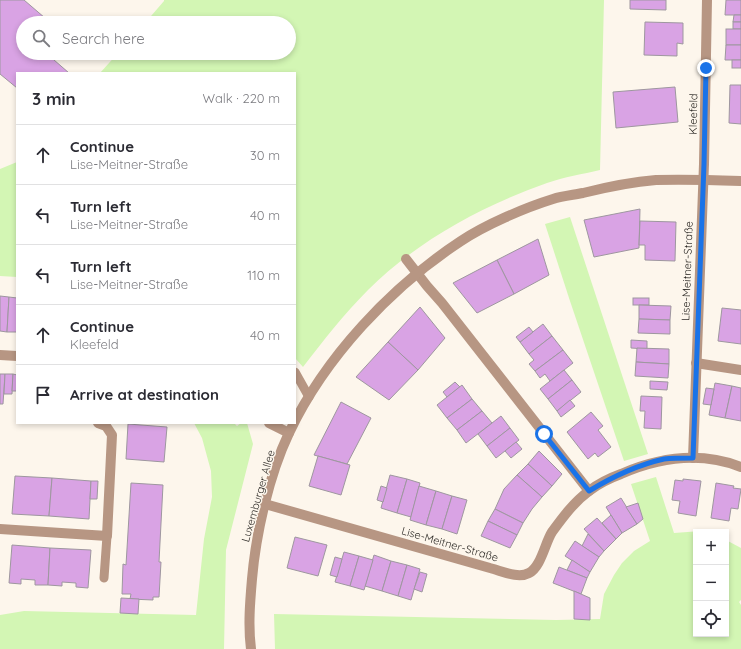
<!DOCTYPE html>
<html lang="en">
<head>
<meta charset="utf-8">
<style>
  body { margin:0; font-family:Quicksand,sans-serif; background:#f7f7f7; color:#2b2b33 }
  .controls { position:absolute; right:12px; bottom:12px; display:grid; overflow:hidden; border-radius:0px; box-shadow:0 2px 6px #0003 }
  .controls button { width:36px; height:36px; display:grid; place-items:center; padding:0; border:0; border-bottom:1px solid #e1e1e2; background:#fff; color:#2b2b33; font:20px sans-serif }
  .stop { position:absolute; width:12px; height:12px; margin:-9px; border:3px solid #1a73e8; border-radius:50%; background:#fff }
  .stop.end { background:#1a73e8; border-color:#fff; box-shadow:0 1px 4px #0008 }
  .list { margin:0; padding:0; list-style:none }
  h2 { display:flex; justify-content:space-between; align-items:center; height:52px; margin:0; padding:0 16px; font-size:17px }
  h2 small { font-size:13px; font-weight:400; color:#7c7c81 }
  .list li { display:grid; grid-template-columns:26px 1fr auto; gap:12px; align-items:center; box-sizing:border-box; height:60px; padding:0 16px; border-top:1px solid #e1e1e2 }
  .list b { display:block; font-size:15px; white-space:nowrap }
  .list p { margin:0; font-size:13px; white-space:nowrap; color:#7c7c81 }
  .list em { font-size:13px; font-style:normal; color:#7c7c81 }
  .icon { flex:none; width:22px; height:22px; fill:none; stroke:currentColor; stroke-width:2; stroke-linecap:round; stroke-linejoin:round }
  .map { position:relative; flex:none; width:741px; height:649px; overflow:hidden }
  .search { position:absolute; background:#fff; box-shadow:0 2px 6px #0003; left:16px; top:16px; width:280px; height:44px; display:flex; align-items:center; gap:10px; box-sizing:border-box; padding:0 14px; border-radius:22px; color:#7c7c81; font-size:15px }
  .panel { position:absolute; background:#fff; box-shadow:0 2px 6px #0003; left:16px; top:72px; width:280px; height:352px; border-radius:0px }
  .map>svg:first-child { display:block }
  .green { fill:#d3f6b4 }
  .building { fill:#d9a3e4; stroke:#9e979f }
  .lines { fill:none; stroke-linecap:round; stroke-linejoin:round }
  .service { stroke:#b79683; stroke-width:9 }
  .minor { stroke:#b79683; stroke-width:10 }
  .route { stroke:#1a73e8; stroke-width:5 }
  .labels { text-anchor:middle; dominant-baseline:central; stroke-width:3; stroke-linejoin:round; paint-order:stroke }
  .street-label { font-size:11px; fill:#2d2a26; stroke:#fdf6ec }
</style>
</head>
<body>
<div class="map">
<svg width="741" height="649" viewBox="0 0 741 649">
  <rect width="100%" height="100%" fill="#fdf6ec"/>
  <g class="green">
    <path d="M164,0H604L600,170C583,174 564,177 547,183C482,206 417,241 368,290C344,314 323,341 303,367L295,358V73H100L118,53H289V23H145L164,1Z"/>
    <polygon points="17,162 17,277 0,276 0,169"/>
    <polygon points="570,217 648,454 624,461 570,301 545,224"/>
    <polygon points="194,423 234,423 237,426 241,423 247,423 253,444 226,550 224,649 0,649 0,615 24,611 196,615 204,539 212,497 211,471 202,438"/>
    <polygon points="656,477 674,533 701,531 703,532 696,532 696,634 726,634 726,540 741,548 741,600 739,602 741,605 741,649 275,649 274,614 556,620 600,619 604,594 614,575 622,563 634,551 650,541 631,484"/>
  </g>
  <g class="building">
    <polygon points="0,0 24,0 45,18 41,23 23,23 23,53 46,53 69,73 17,73 17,88 0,74"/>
    <polygon points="630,0 666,0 666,10 630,9"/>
    <polygon points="726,0 741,0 741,15 725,15"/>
    <polygon points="734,15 741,15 741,22 733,22"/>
    <polygon points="645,22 683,23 683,44 677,43 677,56 644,55"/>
    <rect x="733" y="22" width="8" height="7"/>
    <rect x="726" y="29" width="15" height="16"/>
    <polygon points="726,45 741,45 741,60 725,60"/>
    <rect x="732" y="60" width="9" height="8"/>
    <polygon points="730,85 741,85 741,124 729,123"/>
    <polygon points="675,87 678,122 616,128 613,92"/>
    <polygon points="640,209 639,248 594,257 584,220"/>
    <polygon points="640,221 676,222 675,261 645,260 645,245 639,245"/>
    <polygon points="538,239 549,275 514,294 497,260"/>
    <polygon points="497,260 514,294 477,313 453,283"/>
    <polygon points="0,296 9,297 7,332 0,331"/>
    <polygon points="9,297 17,298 17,332 7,332"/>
    <rect x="633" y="298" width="16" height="7"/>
    <polygon points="639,305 671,306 670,320 639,319"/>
    <polygon points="420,307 445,338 418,370 388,342"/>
    <polygon points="722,308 741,310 741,344 718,341"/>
    <polygon points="639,319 670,320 670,334 638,333"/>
    <polygon points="543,324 552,336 529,354 520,342"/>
    <polygon points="529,327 533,332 520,342 516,337"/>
    <polygon points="552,336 563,350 535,371 529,364 534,360 529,354"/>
    <polygon points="631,340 647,341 647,349 631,348"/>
    <polygon points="388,342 418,370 389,400 356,377"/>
    <polygon points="637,348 669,349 669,364 636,362"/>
    <polygon points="563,350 573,363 550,381 545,374 540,378 535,371"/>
    <polygon points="636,362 669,364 668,378 635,376"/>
    <polygon points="564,370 572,380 548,399 540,389"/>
    <polygon points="0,374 5,374 3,404 0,404"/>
    <polygon points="5,374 13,374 12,394 4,394"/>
    <polygon points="13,374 17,375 17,391 12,391"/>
    <polygon points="572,380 581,392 557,411 548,399"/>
    <polygon points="650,381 668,382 667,390 650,389"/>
    <polygon points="455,382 460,387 447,397 443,392"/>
    <polygon points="715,383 732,386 725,418 709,415"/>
    <polygon points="462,385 472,399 447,418 437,405"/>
    <polygon points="732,386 741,388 741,421 725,418"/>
    <polygon points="706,388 714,389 711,405 703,404"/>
    <polygon points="641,396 662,397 661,429 644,428 645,411 640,411"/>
    <polygon points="472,399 482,411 457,430 447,418"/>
    <polygon points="570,400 575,406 561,417 557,411"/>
    <polygon points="341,402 371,418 347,464 314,455"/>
    <polygon points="482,411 492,423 466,443 457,430"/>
    <polygon points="591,412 603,426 598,430 611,447 598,457 595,453 588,459 567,432"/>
    <polygon points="501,416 510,428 487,446 478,434"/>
    <polygon points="128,424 167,427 164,462 126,459"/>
    <polygon points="510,428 519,440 496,458 487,446"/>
    <polygon points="516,442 522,449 511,458 505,451"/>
    <polygon points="539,451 562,474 552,486 528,464"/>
    <polygon points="318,456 350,465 341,495 309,486"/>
    <polygon points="528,464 552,486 542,497 517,475"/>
    <polygon points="390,475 407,479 397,513 381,508"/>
    <polygon points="517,475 542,497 532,509 523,523 495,509 504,489"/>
    <polygon points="15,476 52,478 49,516 12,514"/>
    <polygon points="52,478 91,481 89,519 49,516"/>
    <polygon points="407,479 420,483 411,517 397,513"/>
    <polygon points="683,479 701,481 696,516 678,513 680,501 672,500 675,480 683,481"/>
    <polygon points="91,481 98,481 97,499 90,499"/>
    <polygon points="131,483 163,485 159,562 161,562 159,597 153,597 153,600 130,599 131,594 122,594 123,564 126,565"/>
    <polygon points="716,483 734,486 733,488 741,489 738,509 731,508 729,521 711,518"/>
    <polygon points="381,486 387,488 383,502 377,500"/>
    <polygon points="419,486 436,491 426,525 410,520"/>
    <polygon points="436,491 452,496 442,529 426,525"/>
    <polygon points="452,496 467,500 457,534 442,529"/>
    <polygon points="621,498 637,524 622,533 606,507"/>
    <polygon points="638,503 643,519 637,524 626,507"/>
    <polygon points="495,509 523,523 517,535 488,521"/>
    <polygon points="611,515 622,533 616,539 602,523"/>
    <polygon points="597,518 616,539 604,551 584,529"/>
    <polygon points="488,521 517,535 510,548 481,536"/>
    <polygon points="588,534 604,551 599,557 582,546"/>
    <polygon points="295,537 327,545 318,576 287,568"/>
    <polygon points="575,541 599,557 590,572 565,556"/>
    <polygon points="12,545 50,548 48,585 35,585 35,580 21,579 21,584 9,583"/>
    <polygon points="50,548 91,550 88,588 76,587 76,583 62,582 62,586 48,585"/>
    <polygon points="344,552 359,556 350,586 335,582"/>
    <polygon points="374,555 391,561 382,591 365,586"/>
    <polygon points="359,556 373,560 364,590 350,586"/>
    <polygon points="335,557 342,559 337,577 330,575"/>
    <polygon points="572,560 590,572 587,578 567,570"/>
    <polygon points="391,561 407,565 398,596 382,591"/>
    <polygon points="407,565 420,569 411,600 398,596"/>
    <polygon points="559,567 587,578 581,594 553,583"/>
    <polygon points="420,572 427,574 422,592 414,589"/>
    <polygon points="574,591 590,598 590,620 574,619"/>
    <polygon points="121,598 139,599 138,614 120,613"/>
  </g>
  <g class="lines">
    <g class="service">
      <polyline points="295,372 309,397"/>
      <polyline points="104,578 107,536"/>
    </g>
    <g class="minor">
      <polyline points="406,259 427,286 442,303 589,491"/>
      <polyline points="0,355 17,356"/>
      <polyline points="696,363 741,370"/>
      <polyline points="269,423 289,433"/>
      <polyline points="693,458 704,164 707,0"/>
      <path d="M265,504L490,568C502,571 518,579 529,573C541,567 545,543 552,532C563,517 574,502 589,491C598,484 610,478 621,474C660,457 700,451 741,467"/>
      <polyline points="0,529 107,536 112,435 106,426 98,423"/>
      <path d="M251,649C248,626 250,602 252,579C256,533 269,475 289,433C325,357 391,287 461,241C485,225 524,208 553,199C562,196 573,195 583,193C607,187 631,182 656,180C684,179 713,180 741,181"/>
    </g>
  </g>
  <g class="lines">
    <path class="route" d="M544,434L589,491C612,477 637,465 664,459C673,458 683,458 693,458L704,164L706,68"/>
  </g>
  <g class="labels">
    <g class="street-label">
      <text transform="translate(693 114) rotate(-89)">Kleefeld</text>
      <text transform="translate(687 271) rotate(-88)">Lise-Meitner-Straße</text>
      <text transform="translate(258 496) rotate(-74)">Luxemburger Allee</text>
      <text transform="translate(450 544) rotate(16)">Lise-Meitner-Straße</text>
    </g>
  </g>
</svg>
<div class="controls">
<button>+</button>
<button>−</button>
<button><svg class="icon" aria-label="locate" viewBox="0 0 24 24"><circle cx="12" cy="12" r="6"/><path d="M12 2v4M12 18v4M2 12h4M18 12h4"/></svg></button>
</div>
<div class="stop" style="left:544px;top:434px"></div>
<div class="stop end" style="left:706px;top:68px"></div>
<div class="search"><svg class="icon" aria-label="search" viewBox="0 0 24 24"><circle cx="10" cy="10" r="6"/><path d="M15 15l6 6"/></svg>Search here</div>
<section class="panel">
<h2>3 min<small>Walk · 220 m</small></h2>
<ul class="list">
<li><svg class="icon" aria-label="ahead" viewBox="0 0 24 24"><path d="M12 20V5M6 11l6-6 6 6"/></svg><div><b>Continue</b><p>Lise-Meitner-Straße</p></div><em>30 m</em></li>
<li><svg class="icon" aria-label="left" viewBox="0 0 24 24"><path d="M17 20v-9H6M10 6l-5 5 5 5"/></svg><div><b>Turn left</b><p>Lise-Meitner-Straße</p></div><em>40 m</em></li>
<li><svg class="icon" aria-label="left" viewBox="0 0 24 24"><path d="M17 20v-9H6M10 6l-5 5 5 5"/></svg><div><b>Turn left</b><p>Lise-Meitner-Straße</p></div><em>110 m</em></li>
<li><svg class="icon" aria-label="ahead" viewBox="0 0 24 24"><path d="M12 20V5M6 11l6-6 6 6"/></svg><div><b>Continue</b><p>Kleefeld</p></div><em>40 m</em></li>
<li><svg class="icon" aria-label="arrive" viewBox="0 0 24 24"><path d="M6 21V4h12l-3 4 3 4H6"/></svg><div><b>Arrive at destination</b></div></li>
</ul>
</section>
</div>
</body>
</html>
